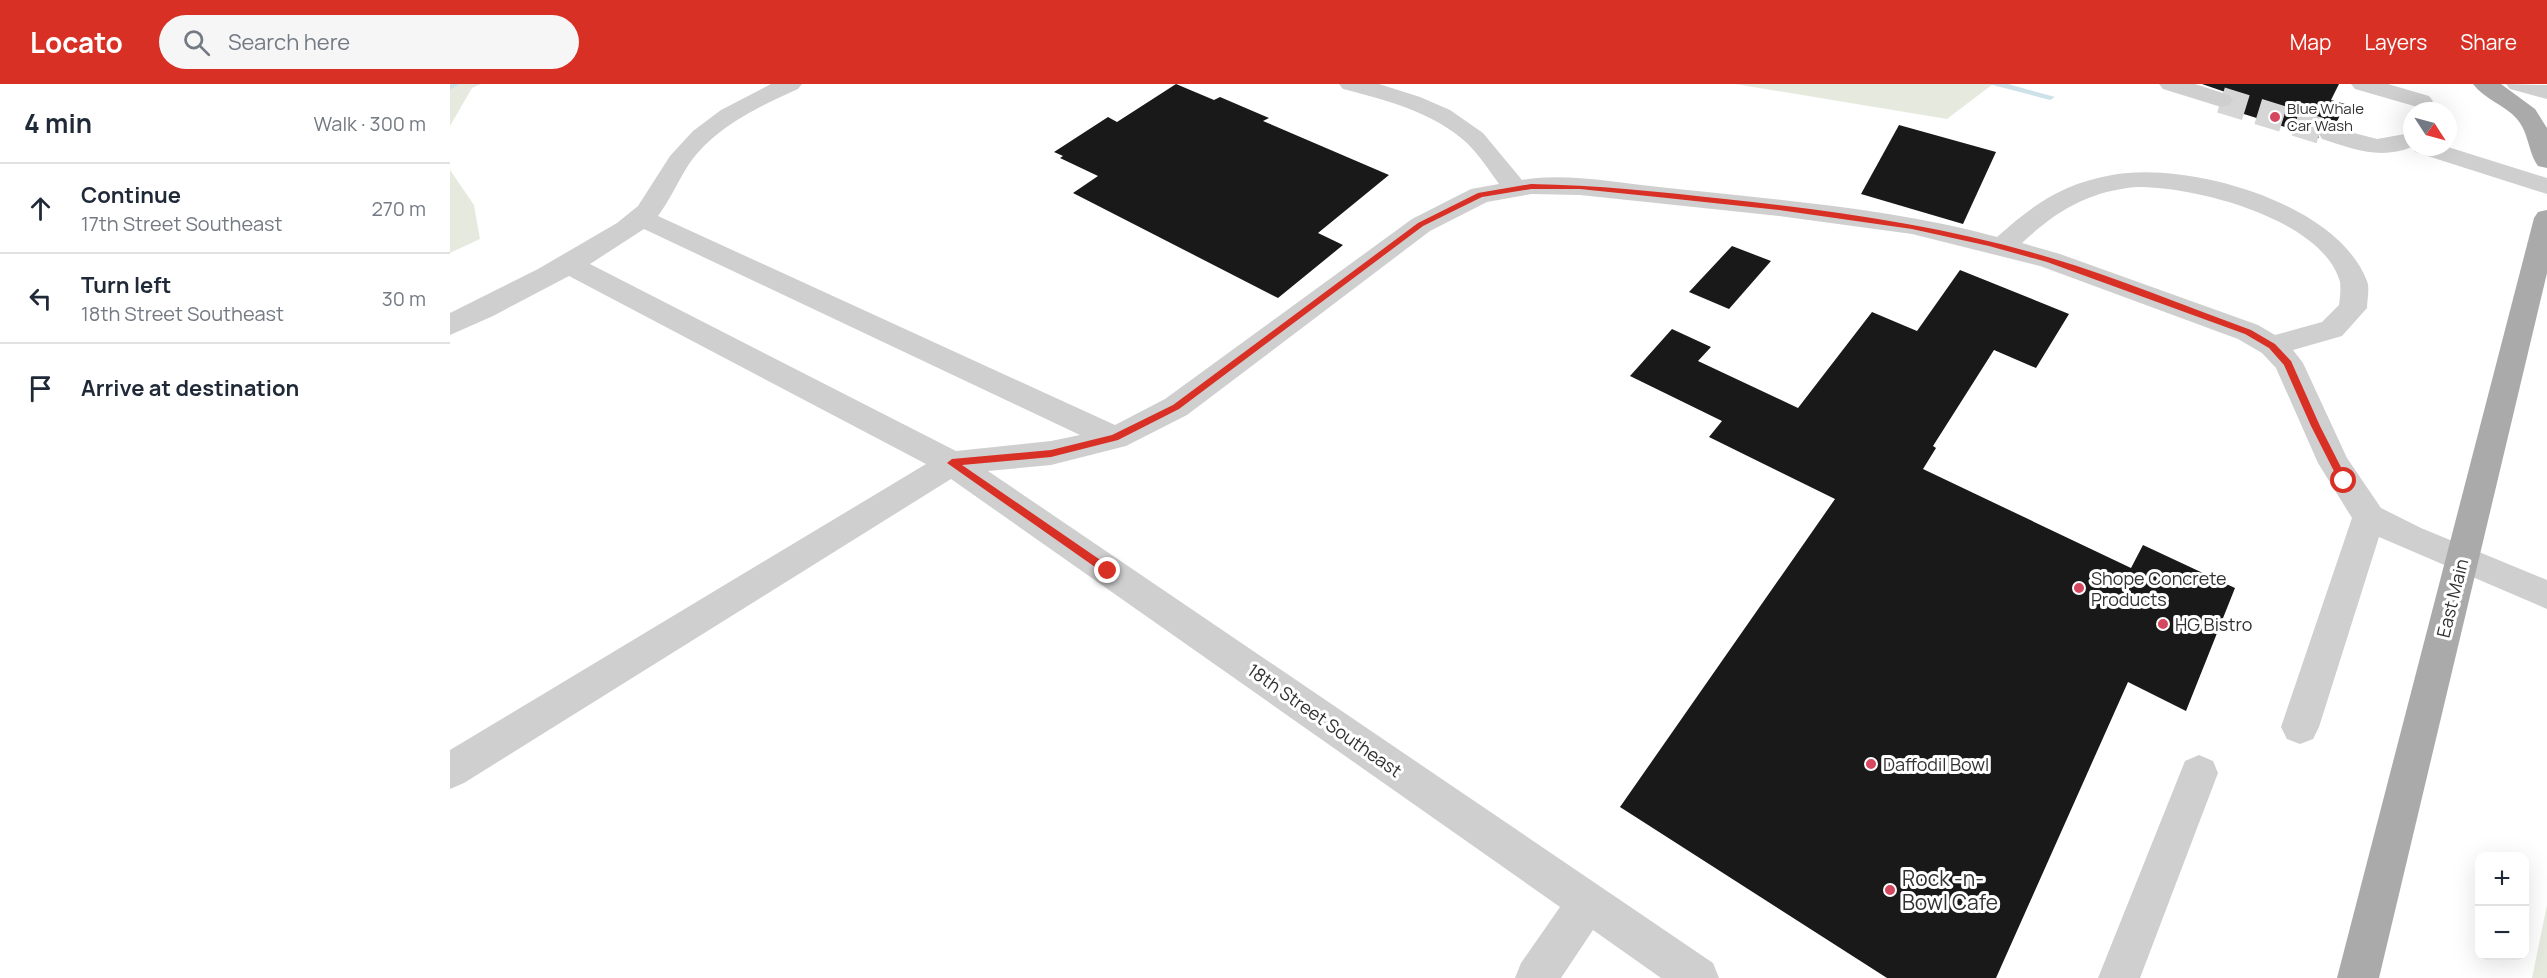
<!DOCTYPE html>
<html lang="en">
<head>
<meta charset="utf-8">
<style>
  body { margin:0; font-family:Manrope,sans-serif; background:#f6f6f7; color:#1f2937 }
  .controls { position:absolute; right:18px; bottom:18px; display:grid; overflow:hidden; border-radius:12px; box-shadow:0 6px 24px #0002 }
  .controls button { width:54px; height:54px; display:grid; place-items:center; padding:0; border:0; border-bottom:2px solid #e0e1e3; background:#fff; color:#1f2937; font:30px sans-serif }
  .compass { position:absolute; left:1953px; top:18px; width:54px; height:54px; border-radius:50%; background:#fff; box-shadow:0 6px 24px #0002; rotate:126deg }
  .stop { position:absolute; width:18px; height:18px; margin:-14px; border:4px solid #d93025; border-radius:50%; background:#fff }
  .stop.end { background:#d93025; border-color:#fff; box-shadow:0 2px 6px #0008 }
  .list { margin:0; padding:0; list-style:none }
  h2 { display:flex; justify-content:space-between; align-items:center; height:78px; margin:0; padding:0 24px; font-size:26px }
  h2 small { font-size:20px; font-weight:400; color:#747a83 }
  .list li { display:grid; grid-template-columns:39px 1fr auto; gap:18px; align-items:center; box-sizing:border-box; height:90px; padding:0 24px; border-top:2px solid #e0e1e3 }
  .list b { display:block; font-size:22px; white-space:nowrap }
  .list p { margin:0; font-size:20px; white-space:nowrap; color:#747a83 }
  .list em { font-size:20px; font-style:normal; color:#747a83 }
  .icon { flex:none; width:33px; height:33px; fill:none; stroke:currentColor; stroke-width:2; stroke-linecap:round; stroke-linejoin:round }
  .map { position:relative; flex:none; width:2097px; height:894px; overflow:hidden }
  header { display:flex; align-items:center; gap:36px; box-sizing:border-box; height:84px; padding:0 30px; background:#d93025; color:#fff }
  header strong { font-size:28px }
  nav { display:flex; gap:33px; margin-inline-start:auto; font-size:21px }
  .search { width:420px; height:54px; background:#f6f6f7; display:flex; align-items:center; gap:15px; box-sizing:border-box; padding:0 21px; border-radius:33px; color:#747a83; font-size:22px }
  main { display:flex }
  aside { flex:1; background:#fff }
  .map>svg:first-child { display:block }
  .green { fill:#e6eade }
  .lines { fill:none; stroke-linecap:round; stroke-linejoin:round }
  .stream { fill:#cde1e8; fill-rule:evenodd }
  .building { fill:#191919 }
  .minor-tunnel { stroke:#d6d6d6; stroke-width:26; stroke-dasharray:26 13; stroke-linecap:butt }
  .minor { fill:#cfcfcf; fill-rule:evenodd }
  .major { fill:#aaa; fill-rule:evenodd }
  .route { fill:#d93025 }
  .poi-dot { fill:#d5475f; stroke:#fff; stroke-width:2 }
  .labels { text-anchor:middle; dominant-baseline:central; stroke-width:6; stroke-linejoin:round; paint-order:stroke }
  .far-poi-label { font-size:15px; fill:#323232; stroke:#fff; text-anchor:start }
  .poi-label { font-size:18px; fill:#323232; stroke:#fff; text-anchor:start }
  .street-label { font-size:18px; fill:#323232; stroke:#fff }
  .near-poi-label { font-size:21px; fill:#323232; stroke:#fff; text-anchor:start }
</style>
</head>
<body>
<header>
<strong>Locato</strong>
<div class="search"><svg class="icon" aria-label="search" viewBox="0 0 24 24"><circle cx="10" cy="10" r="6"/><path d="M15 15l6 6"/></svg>Search here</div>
<nav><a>Map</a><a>Layers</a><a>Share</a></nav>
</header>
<main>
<aside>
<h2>4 min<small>Walk · 300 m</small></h2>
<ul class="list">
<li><svg class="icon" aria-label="ahead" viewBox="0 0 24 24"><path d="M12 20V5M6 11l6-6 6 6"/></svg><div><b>Continue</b><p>17th Street Southeast</p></div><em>270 m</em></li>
<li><svg class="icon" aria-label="left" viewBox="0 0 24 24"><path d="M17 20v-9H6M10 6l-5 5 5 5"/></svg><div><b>Turn left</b><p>18th Street Southeast</p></div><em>30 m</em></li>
<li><svg class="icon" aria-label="arrive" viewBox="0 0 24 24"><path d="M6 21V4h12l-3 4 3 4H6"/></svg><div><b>Arrive at destination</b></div></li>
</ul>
</aside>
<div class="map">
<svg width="2097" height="894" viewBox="0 0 2097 894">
  <rect width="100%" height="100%" fill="#fff"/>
  <g class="green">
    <polygon points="0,0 31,0 22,4 0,42"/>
    <polygon points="1285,0 1543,0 1497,35"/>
    <polygon points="0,86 24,121 30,155 0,169"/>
    <polygon points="2097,821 2097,894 2082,894"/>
  </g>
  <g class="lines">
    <g class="stream">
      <polygon points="0,0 10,0 0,6"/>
      <polygon points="1539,0 1558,0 1605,13 1600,16"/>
    </g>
  </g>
  <g class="building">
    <polygon points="726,0 764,16 770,13 819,34 813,37 939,91 868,149 893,161 828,214 623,109 648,92 610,74 613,72 604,68 658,33 667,38"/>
    <polygon points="1752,0 1889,0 1881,16 1895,20 1885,42 1870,44 1867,49 1869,54 1775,24 1781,22 1785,17 1781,10"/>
    <polygon points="1449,41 1546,68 1513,140 1411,110"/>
    <polygon points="1282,162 1321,177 1279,225 1239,208"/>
    <polygon points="1510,186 1619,230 1586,284 1544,266 1483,362 1486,364 1473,385 1681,484 1693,461 1785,504 1736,627 1678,598 1546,894 1437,894 1170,723 1385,415 1259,353 1272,337 1180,292 1222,245 1261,263 1248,277 1348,324 1422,228 1467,247"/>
  </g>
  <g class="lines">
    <polyline class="minor-tunnel" points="1771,16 1881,50"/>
    <g class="minor">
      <path d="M321,0H352L348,5C308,23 265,43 239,80C228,97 220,116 208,132L665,341L715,315L962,135L1021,105L1049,100C1039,86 1029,71 1017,59C983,28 936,16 893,5L889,0H929L970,13L1000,26L1033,49L1072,96C1117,88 1173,100 1218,104C1328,116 1440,124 1547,153C1584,120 1612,100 1662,91C1737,77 1887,118 1917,197C1920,205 1917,216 1917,224L1892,252L1843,266L1853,279L1897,374L1931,424L1971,444L2097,496V525L1929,453L1869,643L1863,655L1850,660L1837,655L1831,643L1902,434L1868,379L1826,284L1812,269L1788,255L1590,182L1462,150L1329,132L1130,111L1081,110L1037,118L980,147L737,331L676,362L601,381L538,387L1263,879L1269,894H1211L1143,846L1111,894H1065L1071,879L1110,823L501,395L14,699L0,705V666L476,380L119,192L43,232L0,251V229L88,185L167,139L188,122L220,72L243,47L271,26ZM1687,103C1744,102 1873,135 1890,198C1891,205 1890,214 1889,221L1872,238L1825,251L1808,241L1610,170L1572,159C1606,127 1639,107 1687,103ZM194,145L630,351L601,357L506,367L140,180Z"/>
      <polygon points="1709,0 1745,0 1779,11 1783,16 1779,21 1771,23 1713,5"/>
      <polygon points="1901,0 1938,0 1979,12 1983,17 1979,22 1971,24 1905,5"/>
      <polygon points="2056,0 2097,1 2097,15 2060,5"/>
      <path d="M1881,43L1927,55L1955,50L1962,51V63H1998L2097,94V110L1965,68L1962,63C1930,76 1903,65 1872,55L1869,50L1872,45Z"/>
      <polygon points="1749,671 1763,677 1768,689 1690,894 1648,894 1735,677"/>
    </g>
    <g class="major">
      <path d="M2023,0H2051L2085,25L2097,44V84L2088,82C2078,68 2079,49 2067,35C2055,21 2034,15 2023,0Z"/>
      <polygon points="2097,126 2097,189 1929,894 1887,894 2084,134 2088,128"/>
    </g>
  </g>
  <path class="route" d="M1081,100C1146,101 1211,108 1275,115C1385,127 1495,142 1601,174C1668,194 1735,222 1801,246L1825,260L1841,277L1870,342L1898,397L1897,399H1890L1861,342L1834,281L1819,264L1795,250L1597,178L1539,162L1462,145L1329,126L1217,114L1130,105H1081L1032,113L973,142L729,325L668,356L601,373L512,381L662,484V490H655L497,379L502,375L601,366L662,351L723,321L968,139L1028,109Z"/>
  <g class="poi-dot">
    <circle cx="1825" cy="33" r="6"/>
    <circle cx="1629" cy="504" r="6"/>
    <circle cx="1713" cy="540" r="6"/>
    <circle cx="1421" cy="680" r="6"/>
    <circle cx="1440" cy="806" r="6"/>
  </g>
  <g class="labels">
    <g class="far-poi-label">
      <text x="1837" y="24">Blue Whale<tspan x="1837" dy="17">Car Wash</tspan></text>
    </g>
    <g class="poi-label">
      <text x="1641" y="494">Shope Concrete<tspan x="1641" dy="21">Products</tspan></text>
      <text x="1725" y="540">HG Bistro</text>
      <text x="1433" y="680">Daffodil Bowl</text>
    </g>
    <g class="street-label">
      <text transform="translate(2002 514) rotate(-76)">East Main</text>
      <text transform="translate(875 636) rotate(35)">18th Street Southeast</text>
    </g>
    <g class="near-poi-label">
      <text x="1452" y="794">Rock -n-<tspan x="1452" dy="24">Bowl Cafe</tspan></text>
    </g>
  </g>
</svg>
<div class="controls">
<button>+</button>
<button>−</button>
</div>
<svg class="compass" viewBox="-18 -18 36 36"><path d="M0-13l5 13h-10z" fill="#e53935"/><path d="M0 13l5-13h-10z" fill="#747a83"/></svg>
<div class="stop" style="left:1894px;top:397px"></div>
<div class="stop end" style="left:658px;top:487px"></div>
</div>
</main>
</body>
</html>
